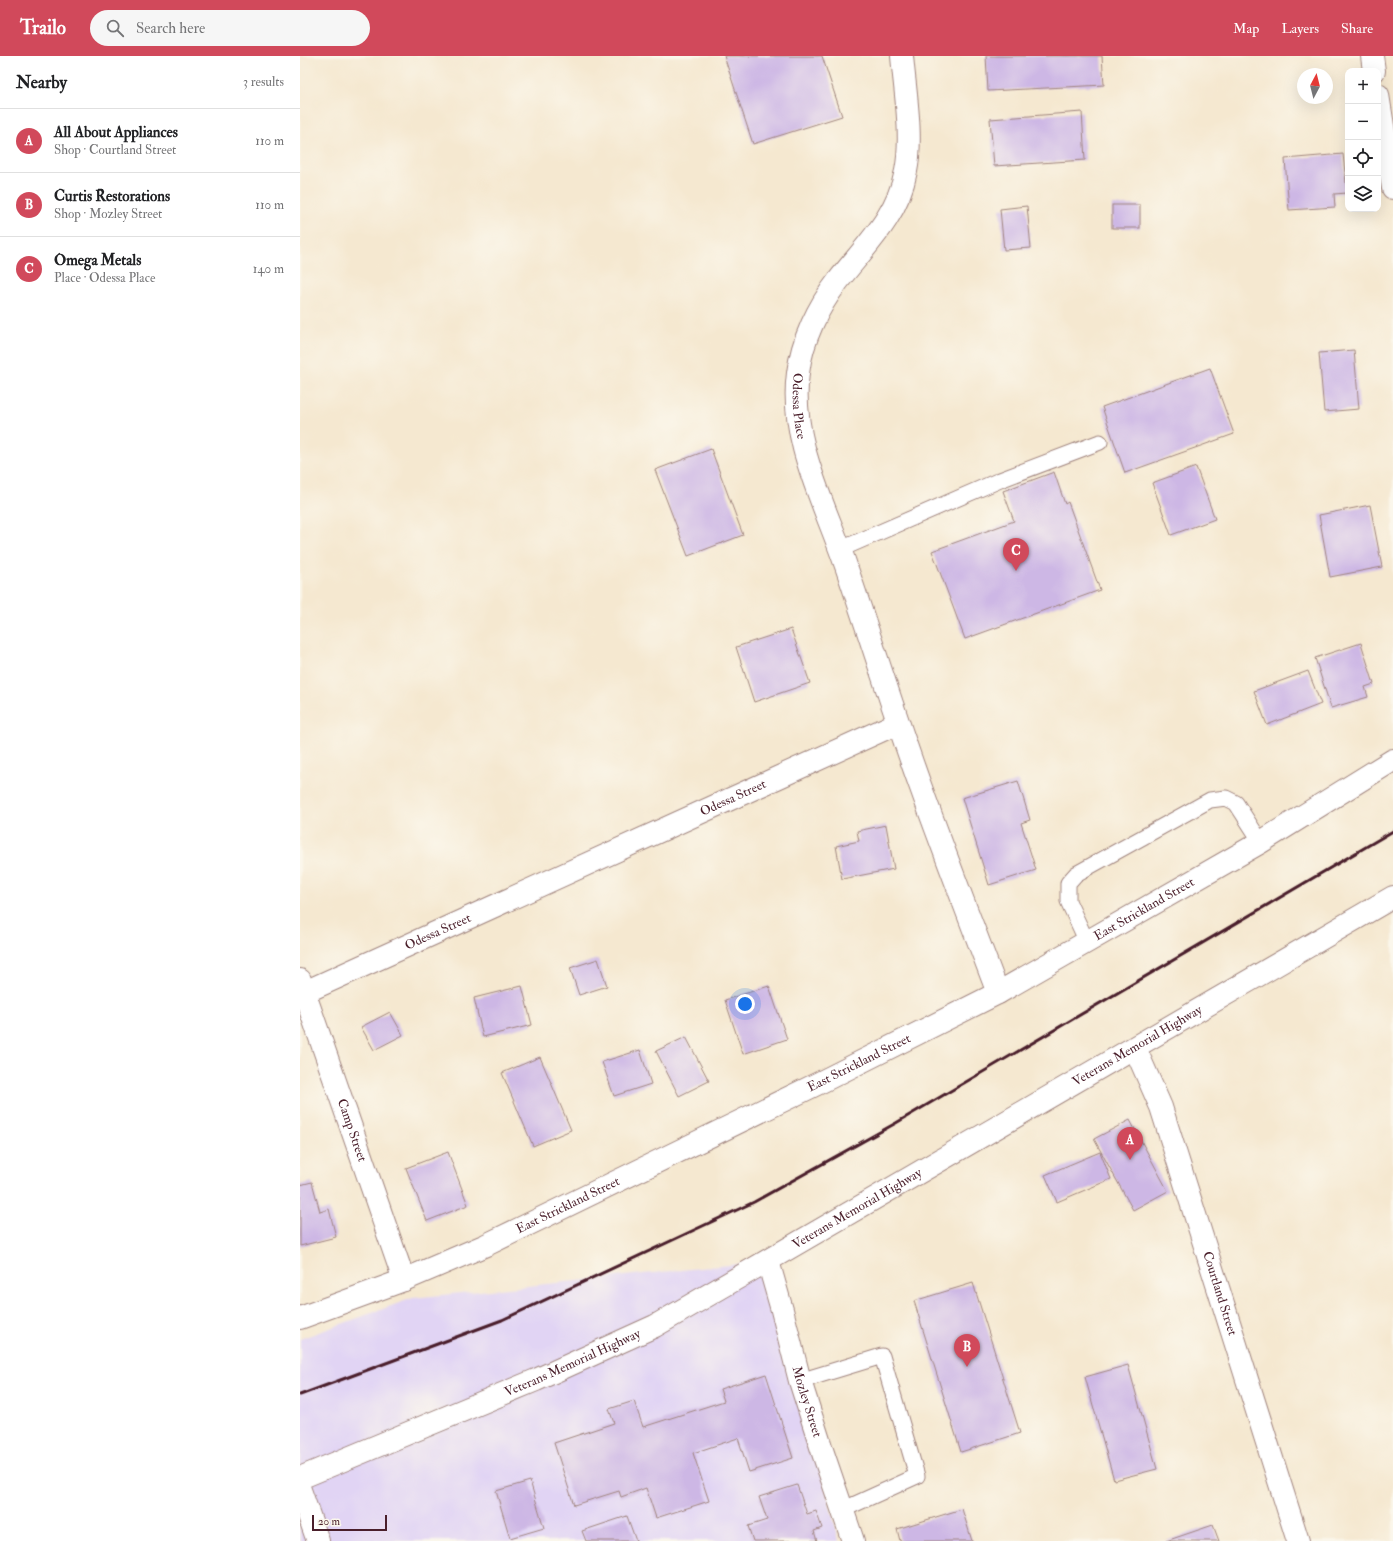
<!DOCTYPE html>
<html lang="en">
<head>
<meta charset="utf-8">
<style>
  body { margin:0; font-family:"IM FELL Double Pica",serif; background:#f6f6f6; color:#202124 }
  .controls { position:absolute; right:12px; top:12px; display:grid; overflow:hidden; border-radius:8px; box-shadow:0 4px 16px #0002 }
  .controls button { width:36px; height:36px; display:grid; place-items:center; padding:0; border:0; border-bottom:1px solid #e0e0e0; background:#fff; color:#202124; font:20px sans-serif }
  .compass { position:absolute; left:997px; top:12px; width:36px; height:36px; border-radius:50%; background:#fff; box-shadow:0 4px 16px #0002; rotate:7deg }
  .scale { position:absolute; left:12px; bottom:10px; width:75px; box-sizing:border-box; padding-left:4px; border:2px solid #4a1f2b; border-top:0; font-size:11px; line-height:14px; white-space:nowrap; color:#4a1f2b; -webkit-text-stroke:3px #fbf7ec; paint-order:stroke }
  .you { position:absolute; left:445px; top:948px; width:14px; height:14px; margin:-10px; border:3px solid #fff; border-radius:50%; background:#1a73e8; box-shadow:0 0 0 6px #1a73e833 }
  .badge { display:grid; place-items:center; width:26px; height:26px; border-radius:50%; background:#d1495b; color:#fff; font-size:13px; font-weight:700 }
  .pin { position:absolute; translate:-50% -33px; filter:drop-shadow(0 1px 2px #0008) }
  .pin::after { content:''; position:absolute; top:21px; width:14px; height:12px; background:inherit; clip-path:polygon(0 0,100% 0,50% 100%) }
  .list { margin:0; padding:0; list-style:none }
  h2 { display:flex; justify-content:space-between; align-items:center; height:52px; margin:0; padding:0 16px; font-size:17px }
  h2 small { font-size:13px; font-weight:400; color:#757577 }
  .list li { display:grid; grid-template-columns:26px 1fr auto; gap:12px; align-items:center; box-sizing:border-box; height:64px; padding:0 16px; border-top:1px solid #e0e0e0 }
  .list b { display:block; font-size:15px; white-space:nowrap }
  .list p { margin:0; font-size:13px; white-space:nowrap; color:#757577 }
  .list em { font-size:13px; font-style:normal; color:#757577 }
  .icon { flex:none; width:22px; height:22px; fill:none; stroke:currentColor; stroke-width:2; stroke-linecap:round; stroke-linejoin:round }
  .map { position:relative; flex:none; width:1093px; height:1485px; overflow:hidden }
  header { display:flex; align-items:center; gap:24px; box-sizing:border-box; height:56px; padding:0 20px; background:#d1495b; color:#fff }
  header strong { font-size:19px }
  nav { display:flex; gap:22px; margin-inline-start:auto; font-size:14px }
  .search { width:280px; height:36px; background:#f6f6f6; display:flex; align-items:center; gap:10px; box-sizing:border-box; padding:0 14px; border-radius:22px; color:#757577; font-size:15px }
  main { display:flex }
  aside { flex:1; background:#fff }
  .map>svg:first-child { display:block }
  .built { fill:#e1d4f4 }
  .building { fill:#cdb7e5 }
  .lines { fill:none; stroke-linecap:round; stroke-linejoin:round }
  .service-casing { stroke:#a0847e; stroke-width:17 }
  .minor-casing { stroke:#a0847e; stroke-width:24 }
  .primary-casing { stroke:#a0847e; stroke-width:24 }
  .service { stroke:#fff; stroke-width:15 }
  .minor { stroke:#fff; stroke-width:22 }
  .primary { stroke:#fff; stroke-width:22 }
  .rail { stroke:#4a1f2b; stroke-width:3 }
  .labels { text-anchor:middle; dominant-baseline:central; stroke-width:4; stroke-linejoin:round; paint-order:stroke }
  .street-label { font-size:13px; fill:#4a1f2b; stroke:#fbf7ec }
</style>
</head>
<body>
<header>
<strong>Trailo</strong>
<div class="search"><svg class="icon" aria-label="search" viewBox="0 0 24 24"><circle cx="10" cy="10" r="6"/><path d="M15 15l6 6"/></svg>Search here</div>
<nav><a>Map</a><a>Layers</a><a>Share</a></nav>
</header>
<main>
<aside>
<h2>Nearby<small>3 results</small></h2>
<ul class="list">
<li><span class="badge">A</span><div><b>All About Appliances</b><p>Shop · Courtland Street</p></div><em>110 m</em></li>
<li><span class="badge">B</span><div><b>Curtis Restorations</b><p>Shop · Mozley Street</p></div><em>110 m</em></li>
<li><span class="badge">C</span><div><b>Omega Metals</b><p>Place · Odessa Place</p></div><em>140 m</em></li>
</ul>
</aside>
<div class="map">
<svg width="1093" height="1485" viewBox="0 0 1093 1485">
  <rect width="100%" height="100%" fill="#fbf7ec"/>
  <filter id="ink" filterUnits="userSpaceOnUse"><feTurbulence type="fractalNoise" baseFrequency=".025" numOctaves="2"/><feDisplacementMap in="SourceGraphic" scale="8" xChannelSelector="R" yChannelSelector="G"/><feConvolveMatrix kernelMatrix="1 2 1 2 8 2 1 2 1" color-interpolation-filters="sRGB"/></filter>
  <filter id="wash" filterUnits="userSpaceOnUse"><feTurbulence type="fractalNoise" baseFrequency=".012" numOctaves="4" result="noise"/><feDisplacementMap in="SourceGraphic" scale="16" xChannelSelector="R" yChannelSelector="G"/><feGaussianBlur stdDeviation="0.9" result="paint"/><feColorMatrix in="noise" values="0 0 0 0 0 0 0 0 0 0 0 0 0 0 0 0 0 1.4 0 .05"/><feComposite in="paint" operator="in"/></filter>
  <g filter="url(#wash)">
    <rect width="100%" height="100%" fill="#f5e8d0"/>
    <polygon class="built" points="468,1205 539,1485 0,1485 0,1283 113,1242"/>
    <g id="blocks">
      <g class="building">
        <polygon points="424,0 522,0 542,60 453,88"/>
        <polygon points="686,0 802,0 804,29 688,35"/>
        <polygon points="782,56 785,104 694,110 690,63"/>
        <polygon points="1043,98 1047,137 1034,138 1035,151 989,154 985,103"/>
        <rect x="812" y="149" width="28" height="23"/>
        <polygon points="727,150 731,192 704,194 700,153"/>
        <polygon points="1054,294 1059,353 1024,356 1019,297"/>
        <polygon points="910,312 934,378 825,417 802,351"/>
        <polygon points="411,393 443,479 388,500 355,414"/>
        <polygon points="896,411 915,463 871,479 852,427"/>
        <polygon points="754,416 765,448 768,446 800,534 665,583 632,495 714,465 703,435"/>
        <polygon points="1070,449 1082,511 1030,521 1019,459"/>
        <polygon points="491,573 510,627 454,646 436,591"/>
        <polygon points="1061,587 1074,628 1065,631 1068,641 1031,652 1015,602"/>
        <polygon points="1008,615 1021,648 967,669 954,635"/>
        <polygon points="718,725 730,764 721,767 736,814 689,829 662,742"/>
        <polygon points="586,769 594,813 542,823 536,790 559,785 557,775"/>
        <polygon points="298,903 307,930 279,939 270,912"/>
        <polygon points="222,930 232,969 183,981 174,942"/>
        <polygon points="469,930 487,983 443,998 425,944"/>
        <polygon points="90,956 103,979 74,994 61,971"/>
        <polygon points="386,981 409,1025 379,1040 356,995"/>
        <polygon points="340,994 351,1028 314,1040 302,1006"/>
        <polygon points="240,1001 271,1074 233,1090 202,1017"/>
        <polygon points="830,1064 868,1135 833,1154 794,1083"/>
        <polygon points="148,1096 168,1149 127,1165 106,1112"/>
        <polygon points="800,1096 811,1123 757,1146 745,1119"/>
        <polygon points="12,1126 20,1156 29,1153 36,1181 0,1190 0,1129"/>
        <polygon points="673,1227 720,1377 661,1396 614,1245"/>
        <polygon points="828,1309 857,1413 814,1424 785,1321"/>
        <polygon points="466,1318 493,1402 449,1416 438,1382 393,1397 409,1445 356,1462 346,1432 321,1441 319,1435 274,1449 254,1387 314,1367 309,1353 334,1345 343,1371 424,1345 420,1333"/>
        <polygon points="230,1425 244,1472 210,1482 196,1435"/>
        <polygon points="497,1429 507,1458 516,1455 522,1472 514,1475 517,1485 453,1485 448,1470 467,1464 459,1441"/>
        <polygon points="662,1453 672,1485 600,1485 597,1473"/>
        <polygon points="327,1460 336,1485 286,1485 282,1475"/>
        <polygon points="913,1469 919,1485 866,1485"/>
      </g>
    </g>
  </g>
  <g filter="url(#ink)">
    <use href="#blocks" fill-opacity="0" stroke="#a0847e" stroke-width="1"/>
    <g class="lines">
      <g class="service-casing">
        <g id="service">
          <polyline points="541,493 700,424 800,386"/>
          <polyline points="787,886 768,845 768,827 776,818 910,744 926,742 936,747 961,786"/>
          <polyline points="500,1325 582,1300 617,1420 542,1454"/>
        </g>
      </g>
      <g class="minor-casing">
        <g id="minor">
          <path id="s1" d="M602,0C605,35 613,81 606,115C597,162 565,190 538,225C518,251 502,284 498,317C489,384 525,448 546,510C571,583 594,657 620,729C645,799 672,868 698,937"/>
          <polyline points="1072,0 1074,15"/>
          <polyline points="1078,39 1093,132"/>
          <path id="s2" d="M0,924L104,1224"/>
          <path id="s3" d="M5,936L598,667"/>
          <path id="s4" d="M835,992L861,1051L998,1485"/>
          <path id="s5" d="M468,1205L482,1254L500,1325L523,1397L553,1485"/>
          <path id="s6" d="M0,1262L104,1224L186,1189L519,1027L698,937L961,786L1093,704"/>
          <polyline points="0,1434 18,1485"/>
        </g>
      </g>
      <g class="primary-casing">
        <g id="primary">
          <path id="s7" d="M0,1422L236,1324L355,1270L1093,841"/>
        </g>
      </g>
      <use href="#service" class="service"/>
      <use href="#minor" class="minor"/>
      <use href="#primary" class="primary"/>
      <polyline class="rail" points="0,1339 202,1264 454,1146 596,1067 1093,775"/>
    </g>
  </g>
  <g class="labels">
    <g class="street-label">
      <text stroke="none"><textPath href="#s1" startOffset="381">Odessa Place</textPath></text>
      <text stroke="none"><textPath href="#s3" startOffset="470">Odessa Street</textPath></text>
      <text stroke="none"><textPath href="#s6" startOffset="939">East Strickland Street</textPath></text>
      <text stroke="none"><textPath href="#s3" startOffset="146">Odessa Street</textPath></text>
      <text stroke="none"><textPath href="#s7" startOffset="944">Veterans Memorial Highway</textPath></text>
      <text stroke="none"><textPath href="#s6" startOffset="615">East Strickland Street</textPath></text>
      <text stroke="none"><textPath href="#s2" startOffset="159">Camp Street</textPath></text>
      <text stroke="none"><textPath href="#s6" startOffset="291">East Strickland Street</textPath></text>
      <text stroke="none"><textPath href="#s7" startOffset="620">Veterans Memorial Highway</textPath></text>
      <text stroke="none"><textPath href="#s4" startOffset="260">Courtland Street</textPath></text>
      <text stroke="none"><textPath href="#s7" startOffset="296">Veterans Memorial Highway</textPath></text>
      <text stroke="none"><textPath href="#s5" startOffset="146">Mozley Street</textPath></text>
    </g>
  </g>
</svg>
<div class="controls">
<button>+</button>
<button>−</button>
<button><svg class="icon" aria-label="locate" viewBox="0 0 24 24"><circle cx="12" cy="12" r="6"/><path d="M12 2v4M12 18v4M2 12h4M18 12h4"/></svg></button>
<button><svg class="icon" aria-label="layers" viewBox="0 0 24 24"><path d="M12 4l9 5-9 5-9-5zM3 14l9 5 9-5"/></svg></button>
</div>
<svg class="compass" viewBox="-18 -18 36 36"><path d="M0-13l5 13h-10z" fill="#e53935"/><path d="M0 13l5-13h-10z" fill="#757577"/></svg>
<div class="scale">20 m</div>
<div class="you"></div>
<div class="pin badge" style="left:830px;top:1104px">A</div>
<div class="pin badge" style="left:667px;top:1311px">B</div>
<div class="pin badge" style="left:716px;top:515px">C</div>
</div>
</main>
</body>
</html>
